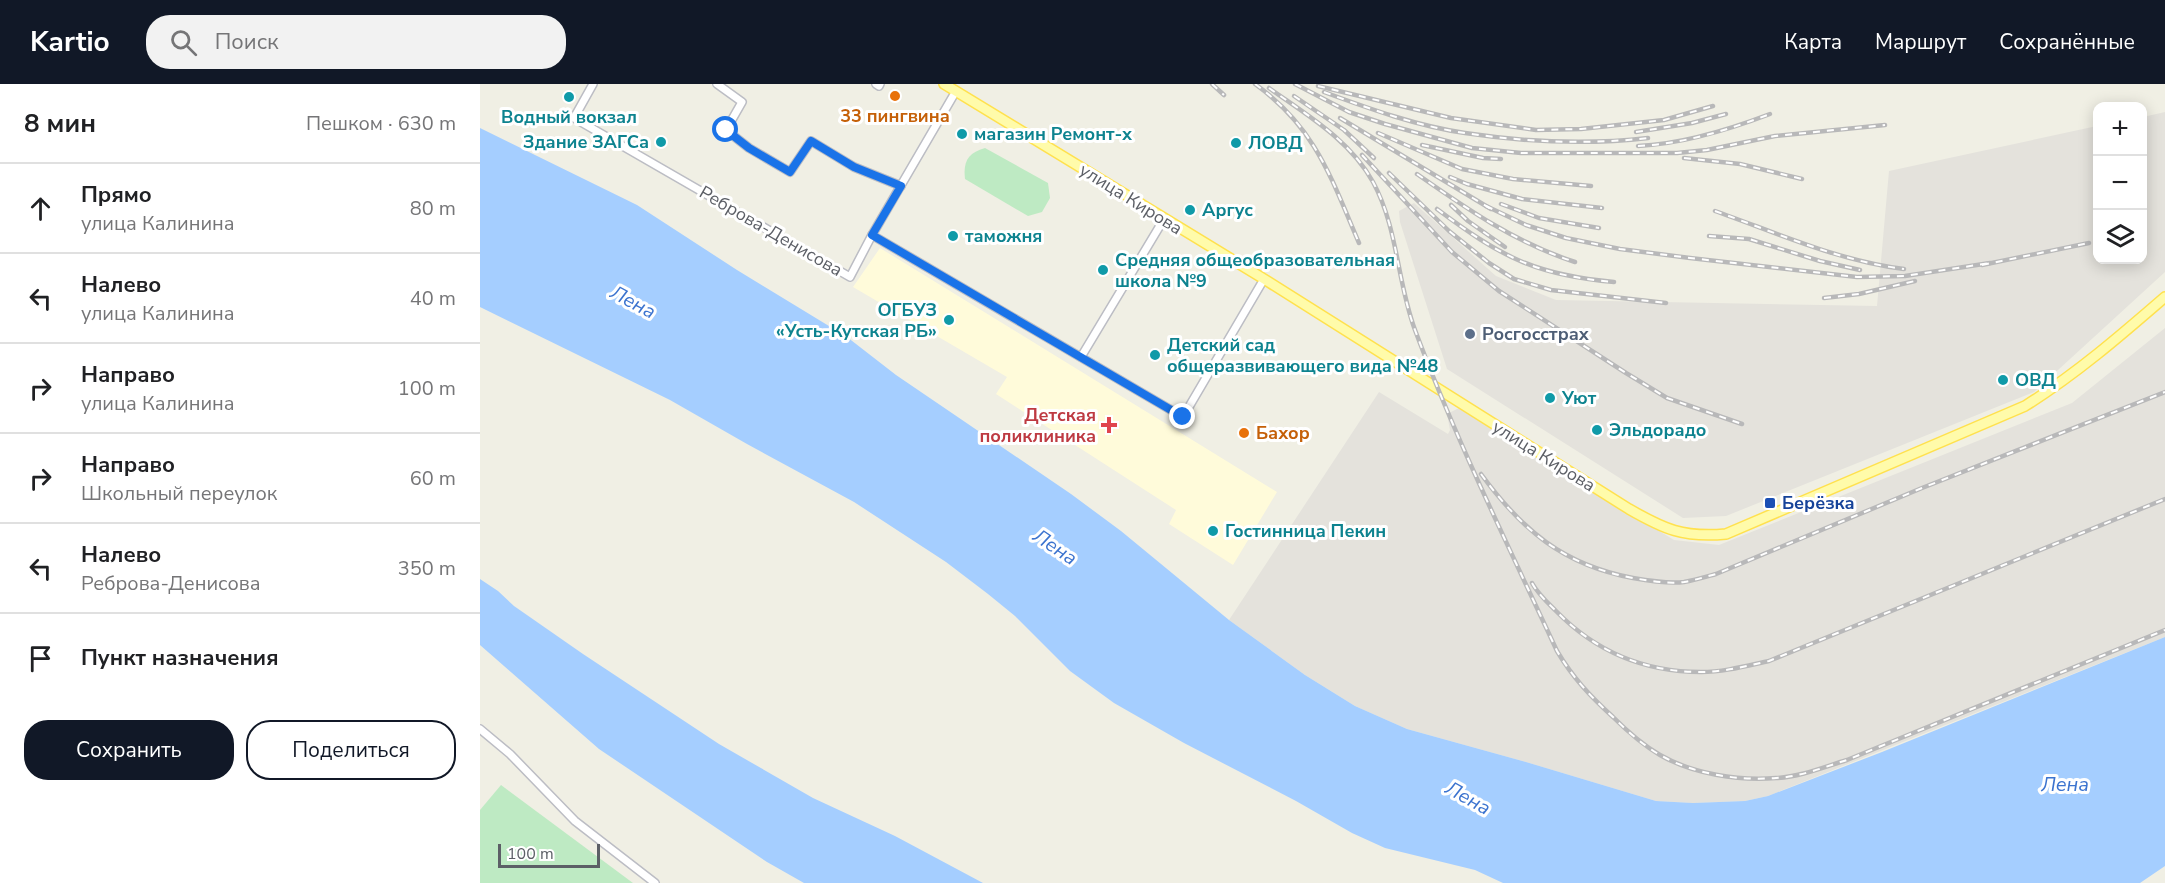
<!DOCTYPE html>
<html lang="ru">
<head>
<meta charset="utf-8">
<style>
  body { margin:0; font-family:"Nunito Sans",sans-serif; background:#f2f2f2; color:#202124 }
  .controls { position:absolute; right:18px; top:18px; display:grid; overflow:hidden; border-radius:12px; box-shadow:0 3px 15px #0003 }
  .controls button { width:54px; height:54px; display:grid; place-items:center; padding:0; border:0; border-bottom:2px solid #e0e0e0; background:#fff; color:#202124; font:30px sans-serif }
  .scale { position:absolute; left:18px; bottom:15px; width:102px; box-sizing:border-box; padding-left:6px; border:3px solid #5c5f66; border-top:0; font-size:16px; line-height:21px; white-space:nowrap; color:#5c5f66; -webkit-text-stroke:4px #fff; paint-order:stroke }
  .stop { position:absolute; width:18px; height:18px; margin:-14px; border:4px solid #1a73e8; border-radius:50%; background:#fff }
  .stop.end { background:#1a73e8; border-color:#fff; box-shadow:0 2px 6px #0008 }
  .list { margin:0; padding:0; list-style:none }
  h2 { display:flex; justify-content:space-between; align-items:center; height:78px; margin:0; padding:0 24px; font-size:26px }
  h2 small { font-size:20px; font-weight:400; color:#757577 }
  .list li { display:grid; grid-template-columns:39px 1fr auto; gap:18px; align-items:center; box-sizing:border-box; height:90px; padding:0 24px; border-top:2px solid #e0e0e0 }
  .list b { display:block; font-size:22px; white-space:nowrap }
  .list p { margin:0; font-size:20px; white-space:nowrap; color:#757577 }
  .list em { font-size:20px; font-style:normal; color:#757577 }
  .actions { display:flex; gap:12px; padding:18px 24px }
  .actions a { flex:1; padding:14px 0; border:2px solid #111827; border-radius:24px; text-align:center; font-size:21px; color:#111827 }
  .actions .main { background:#111827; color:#fff }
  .icon { flex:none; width:33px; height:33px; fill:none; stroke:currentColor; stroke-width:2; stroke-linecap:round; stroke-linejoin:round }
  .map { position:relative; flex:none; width:1685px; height:799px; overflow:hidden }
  header { display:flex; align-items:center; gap:36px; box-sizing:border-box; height:84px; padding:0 30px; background:#111827; color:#fff }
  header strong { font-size:28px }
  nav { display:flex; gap:33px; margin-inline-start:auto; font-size:21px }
  .search { width:420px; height:54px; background:#f2f2f2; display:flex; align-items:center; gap:15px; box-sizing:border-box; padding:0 21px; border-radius:24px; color:#757577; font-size:22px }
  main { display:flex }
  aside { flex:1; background:#fff }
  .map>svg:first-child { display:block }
  .commercial { fill:#fffbda }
  .industrial { fill:#e4e2dc }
  .green { fill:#beeac3 }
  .water { fill:#a5ceff }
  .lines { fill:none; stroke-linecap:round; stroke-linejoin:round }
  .minor-casing { stroke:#bcbdc4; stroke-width:10 }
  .major-casing { stroke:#ffe14e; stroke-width:12 }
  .minor { stroke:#fff; stroke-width:7 }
  .major { stroke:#fffbaa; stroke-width:9 }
  .rail-casing { stroke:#b8b8b9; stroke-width:4.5 }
  .rail { stroke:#fff; stroke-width:2; stroke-dasharray:7; stroke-linecap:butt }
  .route { stroke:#1a73e8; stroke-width:8 }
  .food-dot { fill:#e8710a; stroke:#fff; stroke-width:2 }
  .culture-dot { fill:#0f9aa8; stroke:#fff; stroke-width:2 }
  .service-dot { fill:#5c6f8a; stroke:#fff; stroke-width:2 }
  .health-dot { fill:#e0444e; stroke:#fff; stroke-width:2 }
  .transit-dot { fill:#1a4fb4; stroke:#fff; stroke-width:2 }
  .labels { text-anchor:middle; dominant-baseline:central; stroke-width:6; stroke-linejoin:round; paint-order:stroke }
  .food-label { font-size:18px; font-weight:bold; fill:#c56008; stroke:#fff }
  .culture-label { font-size:18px; font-weight:bold; fill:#0d838f; stroke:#fff; text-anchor:start }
  .street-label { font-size:18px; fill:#5c5f66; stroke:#fff }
  .service-label { font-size:18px; font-weight:bold; fill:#4e5e75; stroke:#fff; text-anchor:start }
  .health-label { font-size:18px; font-weight:bold; fill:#be3a42; stroke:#fff; text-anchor:end }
  .transit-label { font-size:18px; font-weight:bold; fill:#164399; stroke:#fff; text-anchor:start }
  .water-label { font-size:20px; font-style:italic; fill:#3b73cf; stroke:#fff }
</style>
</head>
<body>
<header>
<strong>Kartio</strong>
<div class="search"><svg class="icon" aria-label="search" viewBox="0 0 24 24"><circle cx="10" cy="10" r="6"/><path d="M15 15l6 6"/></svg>Поиск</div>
<nav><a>Карта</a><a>Маршрут</a><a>Сохранённые</a></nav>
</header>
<main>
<aside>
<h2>8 мин<small>Пешком · 630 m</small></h2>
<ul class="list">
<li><svg class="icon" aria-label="ahead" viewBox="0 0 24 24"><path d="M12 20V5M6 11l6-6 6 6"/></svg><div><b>Прямо</b><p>улица Калинина</p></div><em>80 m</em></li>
<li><svg class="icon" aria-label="left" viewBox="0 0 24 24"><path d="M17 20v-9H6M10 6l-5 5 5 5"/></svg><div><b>Налево</b><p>улица Калинина</p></div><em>40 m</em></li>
<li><svg class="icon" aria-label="right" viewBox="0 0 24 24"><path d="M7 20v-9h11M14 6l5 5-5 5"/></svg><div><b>Направо</b><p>улица Калинина</p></div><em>100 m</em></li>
<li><svg class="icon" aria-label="right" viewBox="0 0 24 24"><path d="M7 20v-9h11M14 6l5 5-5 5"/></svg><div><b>Направо</b><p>Школьный переулок</p></div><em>60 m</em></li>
<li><svg class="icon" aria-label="left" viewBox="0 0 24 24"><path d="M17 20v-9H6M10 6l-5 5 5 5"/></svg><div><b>Налево</b><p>Реброва-Денисова</p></div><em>350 m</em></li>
<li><svg class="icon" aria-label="arrive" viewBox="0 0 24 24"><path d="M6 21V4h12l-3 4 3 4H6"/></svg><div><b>Пункт назначения</b></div></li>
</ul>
<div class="actions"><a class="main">Сохранить</a><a>Поделиться</a></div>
</aside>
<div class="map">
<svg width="1685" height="799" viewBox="0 0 1685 799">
  <rect width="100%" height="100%" fill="#f0efe4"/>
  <polygon class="commercial" points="400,164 797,408 753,481 689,440 696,426 516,310 527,293 373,203"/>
  <g class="industrial">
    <polygon points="1685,28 1685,188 1554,308 1246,432 1203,434 967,285 920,138 919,127 934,119 1016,192 1076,216 1397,222 1409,87 1617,42 1618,176 1662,176 1663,33"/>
    <polygon points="1685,244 1685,553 1288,712 1265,717 1213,719 1176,717 1046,678 927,645 875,622 825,591 749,536 899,308 968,350 970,346 967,330 979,324 1194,456 1239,461 1592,319"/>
  </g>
  <g class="green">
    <path d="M505,64L568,99L570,114L562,128L548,132L485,95C483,77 488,69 505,64Z"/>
    <polygon points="21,701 153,799 0,799 0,726"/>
  </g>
  <g class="water">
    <polygon points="0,44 157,121 257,186 367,253 416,291 591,410 641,447 749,536 825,591 875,622 927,645 1046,678 1176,717 1213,719 1265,717 1288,712 1402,668 1685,553 1685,782 1660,799 1023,799 995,786 905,764 872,749 816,717 704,659 634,619 590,587 535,532 508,510 466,478 374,418 267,360 190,316 0,223"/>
    <polygon points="0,495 18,507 34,522 103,570 239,660 333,714 415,752 503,799 324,799 287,778 119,665 0,561"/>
  </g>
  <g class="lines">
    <g class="minor-casing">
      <g id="minor">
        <polyline points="113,0 94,34 370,193 392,151 476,7"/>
        <polyline points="237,0 262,18 246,46 269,64 310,88 331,57 374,83 421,102"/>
        <polyline points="396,0 399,2 400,0"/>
        <polyline points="392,151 703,333 784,195"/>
        <polyline points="601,273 684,135"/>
        <polyline points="0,645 30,670 95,737 175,799"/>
      </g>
    </g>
    <g class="major-casing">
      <path id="major" d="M464,0L784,195L1149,425C1184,445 1203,454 1246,450L1545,322C1596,290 1640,252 1685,213"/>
    </g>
    <use href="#minor" class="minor"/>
    <use href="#major" class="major"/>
    <g class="rail-casing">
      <g id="rail">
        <polyline points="732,0 744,11"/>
        <path d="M775,0C836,44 851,94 879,159"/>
        <polyline points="815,0 869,28 905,40 992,64 1041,69 1197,69 1227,66 1295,52 1405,41"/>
        <polyline points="838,2 971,34 1056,46 1101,45 1184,36 1233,22"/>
        <path d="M789,4C827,31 870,56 893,98C918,144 917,198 935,246C976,356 1028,461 1077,567C1093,594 1110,612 1133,633C1147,647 1163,661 1180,671C1213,690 1258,697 1296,694C1320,693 1344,683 1367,676L1685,546"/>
        <path d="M844,8C890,25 937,42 985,49C1045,58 1107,61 1168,54"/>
        <polyline points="814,12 864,46 894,74"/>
        <polyline points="860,34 1011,125"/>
        <polyline points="1156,48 1212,39 1246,30"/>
        <polyline points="898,49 982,85 1033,95 1111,102"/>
        <polyline points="942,61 1003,74 1021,75"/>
        <path d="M1158,62C1203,60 1248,46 1290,30"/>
        <polyline points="882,71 972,168 1019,207 1146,289 1187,314 1262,340"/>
        <polyline points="1204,74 1260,80 1322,95"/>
        <polyline points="909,89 969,147 1009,179 1034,195 1071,206 1186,219"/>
        <path d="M937,90C987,125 1036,159 1095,178"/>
        <polyline points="970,93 987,100 1042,115 1122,124"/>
        <polyline points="1021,120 1059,134 1119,144"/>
        <polyline points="971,121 988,137 1025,163"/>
        <polyline points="1006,122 1046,141 1086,154 1140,165 1210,174 1377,193 1425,192 1510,179"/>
        <path d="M957,125C1020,172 1054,191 1134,198"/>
        <path d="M1235,127C1297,149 1359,177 1424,185"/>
        <polyline points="1229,152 1269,155 1340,177 1380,186"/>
        <polyline points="1502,181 1609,159"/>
        <polyline points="1344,214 1379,210 1435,197"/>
        <path d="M1001,390C1042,446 1083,481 1153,494C1170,497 1188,500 1204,498C1215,496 1225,493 1236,490L1442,404L1685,308"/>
        <path d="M1052,499C1058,510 1067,518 1076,527C1115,567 1164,588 1221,588C1244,588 1266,582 1289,577L1685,415"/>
      </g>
    </g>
    <use href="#rail" class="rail"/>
  </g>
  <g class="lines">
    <polyline class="route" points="246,46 269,64 310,88 331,57 374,83 421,102 392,151 703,333"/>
  </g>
  <g class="food-dot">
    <circle cx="415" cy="12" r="6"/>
    <circle cx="764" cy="349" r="6"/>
  </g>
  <g class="culture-dot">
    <circle cx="89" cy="13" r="6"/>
    <circle cx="482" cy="50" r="6"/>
    <circle cx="181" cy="58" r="6"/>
    <circle cx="756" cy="59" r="6"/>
    <circle cx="710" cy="126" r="6"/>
    <circle cx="473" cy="152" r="6"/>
    <circle cx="623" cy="186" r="6"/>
    <circle cx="469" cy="236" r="6"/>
    <circle cx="675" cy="271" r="6"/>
    <circle cx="1523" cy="296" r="6"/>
    <circle cx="1070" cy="314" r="6"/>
    <circle cx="1117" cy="346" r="6"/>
    <circle cx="733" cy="447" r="6"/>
  </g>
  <circle class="service-dot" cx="990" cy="250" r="6"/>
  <path class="health-dot" d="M626 332h6v6h6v6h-6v6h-6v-6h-6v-6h6z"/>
  <rect class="transit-dot" x="1284" y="413" width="12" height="12" rx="3"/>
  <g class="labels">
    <g class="food-label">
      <text x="415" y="32">33 пингвина</text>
      <text x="776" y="349" text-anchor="start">Бахор</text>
    </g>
    <g class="culture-label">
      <text x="89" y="33" text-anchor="middle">Водный вокзал</text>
      <text x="494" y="50">магазин Ремонт-х</text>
      <text x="169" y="58" text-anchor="end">Здание ЗАГСа</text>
      <text x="768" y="59">ЛОВД</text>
      <text x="722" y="126">Аргус</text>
      <text x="485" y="152">таможня</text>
      <text x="635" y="176">Средняя общеобразовательная<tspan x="635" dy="21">школа №9</tspan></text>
      <text x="457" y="226" text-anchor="end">ОГБУЗ<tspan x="457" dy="21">«Усть-Кутская РБ»</tspan></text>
      <text x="687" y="261">Детский сад<tspan x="687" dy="21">общеразвивающего вида №48</tspan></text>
      <text x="1535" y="296">ОВД</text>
      <text x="1082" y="314">Уют</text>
      <text x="1129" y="346">Эльдорадо</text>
      <text x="745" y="447">Гостинница Пекин</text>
    </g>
    <g class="street-label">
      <text transform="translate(651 115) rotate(32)">улица Кирова</text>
      <text transform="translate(291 147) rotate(30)">Реброва-Денисова</text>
      <text transform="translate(1064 372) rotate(32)">улица Кирова</text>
    </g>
    <g class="service-label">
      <text x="1002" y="250">Росгосстрах</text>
    </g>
    <g class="health-label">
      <text x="616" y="331">Детская<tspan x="616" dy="21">поликлиника</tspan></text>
    </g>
    <g class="transit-label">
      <text x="1302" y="419">Берёзка</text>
    </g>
    <g class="water-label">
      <text transform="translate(153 218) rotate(28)">Лена</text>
      <text transform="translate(575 463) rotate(34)">Лена</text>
      <text x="1585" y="700">Лена</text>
      <text transform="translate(988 714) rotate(29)">Лена</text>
    </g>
  </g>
</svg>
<div class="controls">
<button>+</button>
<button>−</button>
<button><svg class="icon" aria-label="layers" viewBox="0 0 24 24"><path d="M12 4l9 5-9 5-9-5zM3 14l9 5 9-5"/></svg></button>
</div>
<div class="scale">100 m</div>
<div class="stop" style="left:246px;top:46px"></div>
<div class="stop end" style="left:703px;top:333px"></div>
</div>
</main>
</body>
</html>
